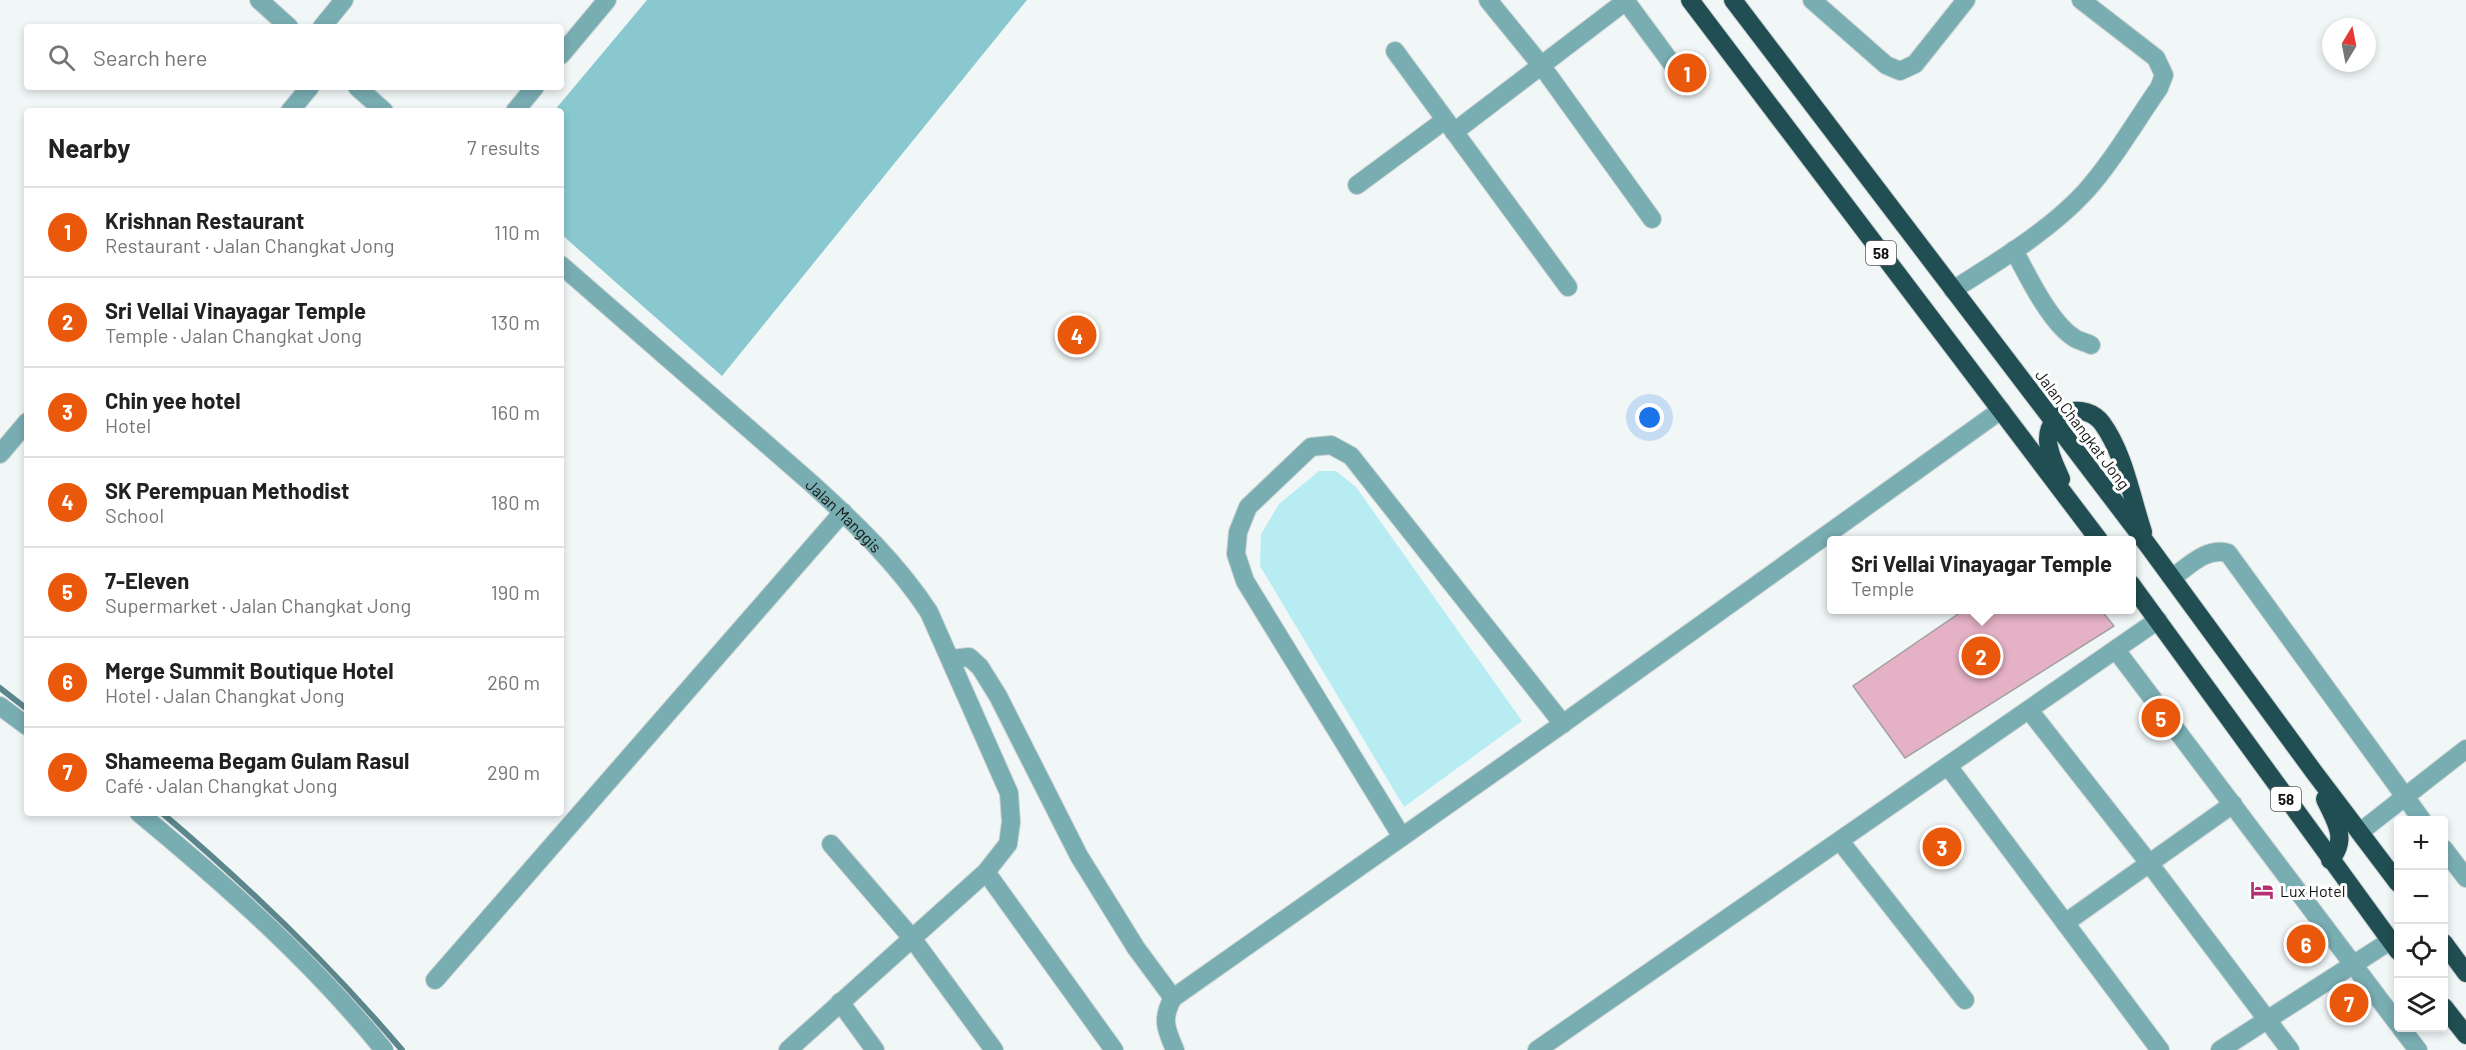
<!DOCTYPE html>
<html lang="en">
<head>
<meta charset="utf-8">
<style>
  body { margin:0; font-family:Barlow,sans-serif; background:#f6f6f6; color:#222 }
  .controls { position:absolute; right:18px; bottom:18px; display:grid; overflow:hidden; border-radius:6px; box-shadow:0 3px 9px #0003 }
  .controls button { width:54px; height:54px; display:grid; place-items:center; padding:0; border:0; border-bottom:2px solid #e0e0e0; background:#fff; color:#222; font:30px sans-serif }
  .compass { position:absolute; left:2322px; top:18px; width:54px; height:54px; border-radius:50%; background:#fff; box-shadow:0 3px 9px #0003; rotate:10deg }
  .you { position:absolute; left:1650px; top:418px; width:21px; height:21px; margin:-15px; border:4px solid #fff; border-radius:50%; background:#1a73e8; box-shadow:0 0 0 9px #1a73e833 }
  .badge { display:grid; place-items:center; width:39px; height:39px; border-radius:50%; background:#ea580c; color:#fff; font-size:20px; font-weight:700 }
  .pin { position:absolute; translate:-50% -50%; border:3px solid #fff; box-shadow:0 2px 6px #0006 }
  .popup { position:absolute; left:1827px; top:536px; width:309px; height:78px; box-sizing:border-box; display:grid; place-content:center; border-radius:6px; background:#fff; filter:drop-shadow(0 2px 4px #0005); font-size:20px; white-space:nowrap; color:#767676 }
  .popup b { font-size:22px; color:#222 }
  .popup::after { content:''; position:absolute; left:50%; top:100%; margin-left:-12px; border:12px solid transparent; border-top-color:#fff }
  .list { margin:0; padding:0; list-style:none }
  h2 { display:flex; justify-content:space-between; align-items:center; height:78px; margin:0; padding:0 24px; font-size:26px }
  h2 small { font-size:20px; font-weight:400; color:#767676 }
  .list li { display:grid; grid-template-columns:39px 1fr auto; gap:18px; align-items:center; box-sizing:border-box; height:90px; padding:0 24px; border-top:2px solid #e0e0e0 }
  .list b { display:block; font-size:22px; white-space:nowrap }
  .list p { margin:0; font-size:20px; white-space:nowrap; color:#767676 }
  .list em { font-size:20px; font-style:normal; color:#767676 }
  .icon { flex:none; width:33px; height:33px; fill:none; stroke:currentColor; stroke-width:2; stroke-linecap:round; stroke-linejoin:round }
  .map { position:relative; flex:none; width:2466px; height:1050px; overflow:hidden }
  .search { position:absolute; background:#fff; box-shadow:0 3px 9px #0003; left:24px; top:24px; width:540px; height:66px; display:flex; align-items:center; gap:15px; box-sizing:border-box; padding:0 21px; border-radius:6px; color:#767676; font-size:22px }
  .panel { position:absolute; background:#fff; box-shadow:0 3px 9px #0003; left:24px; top:108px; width:540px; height:708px; border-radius:6px }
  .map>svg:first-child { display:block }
  .green { fill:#b7ecf2 }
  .forest { fill:#89c8cf }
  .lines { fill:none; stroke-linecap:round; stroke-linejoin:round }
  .stream { stroke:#5b878c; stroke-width:6 }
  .building { fill:#e5b2c5; stroke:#a49fa1; stroke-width:1.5 }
  .minor-casing { stroke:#cdd3d3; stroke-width:20 }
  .highway-casing { stroke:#cdd3d3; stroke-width:20 }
  .minor { stroke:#78adb2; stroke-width:18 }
  .highway { stroke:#214e52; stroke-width:18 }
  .labels { text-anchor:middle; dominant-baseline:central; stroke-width:6; stroke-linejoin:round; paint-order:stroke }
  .shield { fill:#fff; stroke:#5a5b5b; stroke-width:1.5 }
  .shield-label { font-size:15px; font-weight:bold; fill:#131515 }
  .street-label { font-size:16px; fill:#131515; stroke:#fff }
  .poi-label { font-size:16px; fill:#131515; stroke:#fff; text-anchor:start }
</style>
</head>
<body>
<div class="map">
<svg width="2466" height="1050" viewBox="0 0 2466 1050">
  <rect width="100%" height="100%" fill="#f1f7f7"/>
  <polygon class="green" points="1319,471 1336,471 1356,487 1522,721 1404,807 1260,566 1261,534 1279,504"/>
  <polygon class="forest" points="647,0 1027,0 722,376 561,234 561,111 554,111"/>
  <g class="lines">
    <g class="stream">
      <polyline points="0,688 27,709"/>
      <path d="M162,813C248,886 329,964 402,1050"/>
    </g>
  </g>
  <polygon class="building" points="1964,610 2101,610 2114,626 1905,758 1853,686"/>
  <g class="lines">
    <g class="minor-casing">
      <g id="minor">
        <polyline points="259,0 289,27"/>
        <polyline points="1488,0 1541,65 1652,219"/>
        <polyline points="1625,0 1684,80"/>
        <polyline points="1812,0 1886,65 1900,71 1915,64 1966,0"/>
        <polyline points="322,27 344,0"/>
        <polyline points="1395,51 1568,287"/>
        <polyline points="561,55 607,0"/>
        <polyline points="357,87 384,111"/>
        <polyline points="290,111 310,87"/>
        <polyline points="515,111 535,87"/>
        <polyline points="1454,132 1627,0"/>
        <polyline points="1357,185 1445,120"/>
        <path d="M2014,250C2027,275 2050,322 2073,337C2078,341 2085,342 2091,345"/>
        <path id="s1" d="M561,265L811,483C854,522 897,563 929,612L1009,793L1011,822L1008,844L986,872L788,1050"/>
        <path d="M1953,290C1998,261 2048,232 2085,192C2113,161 2135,122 2159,88L2164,75L2156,58L2081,0"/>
        <polyline points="0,454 27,422"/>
        <path d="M2172,578C2189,566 2206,547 2228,553L2422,820"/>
        <polyline points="2116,650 2398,1024"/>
        <polyline points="951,659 969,657 980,667 998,696 1079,856 1136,948 1173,998"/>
        <polyline points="0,706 27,726"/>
        <polyline points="2029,710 2149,863 2290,1050"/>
        <polyline points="1948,766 2160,1050"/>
        <path d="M139,813C226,885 313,962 384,1050"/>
        <polyline points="2360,832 2466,749"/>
        <polyline points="1402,837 1245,581 1236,554 1238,532 1248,507 1311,447 1331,445 1351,456 1563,724"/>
        <polyline points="1840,841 1965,1000"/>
        <polyline points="831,844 912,938 994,1050"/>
        <polyline points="2444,849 2466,878"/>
        <polyline points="986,872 1114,1050"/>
        <polyline points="2065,923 2233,804"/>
        <polyline points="435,980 843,512"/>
        <polyline points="840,1002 875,1050"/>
        <polyline points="2401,1028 2418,1050"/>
        <path d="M1175,1050C1166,1029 1161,1019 1173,998L1554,730L2001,410"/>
        <polyline points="1537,1050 2158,620"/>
        <polyline points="2220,1050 2390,941"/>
      </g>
    </g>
    <g class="highway-casing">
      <g id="highway">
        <polyline points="1690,0 2099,540"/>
        <polyline points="1733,0 2147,544 2314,772 2398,883"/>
        <path d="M2061,479C2056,467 2048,453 2048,439C2048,410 2085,401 2102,423C2124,453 2131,496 2143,532"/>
        <polyline points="2131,584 2398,951"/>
        <path d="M2325,799C2335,821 2349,839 2330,860"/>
        <polyline points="2444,943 2466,973"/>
        <polyline points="2444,1007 2466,1035"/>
      </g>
    </g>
    <use href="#minor" class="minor"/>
    <use href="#highway" class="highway"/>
  </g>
  <defs>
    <g id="hotel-bare" transform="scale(1.8)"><path d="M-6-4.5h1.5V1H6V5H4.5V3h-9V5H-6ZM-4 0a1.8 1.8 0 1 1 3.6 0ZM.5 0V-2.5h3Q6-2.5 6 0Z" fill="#b52f73" stroke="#fff" stroke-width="2.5" paint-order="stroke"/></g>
  </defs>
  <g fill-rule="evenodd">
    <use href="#hotel-bare" x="2262" y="890"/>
  </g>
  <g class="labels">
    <g class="shield">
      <rect x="1866" y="241" width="30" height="24" rx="4.5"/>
      <rect x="2271" y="787" width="30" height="24" rx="4.5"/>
    </g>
    <g class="shield-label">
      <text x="1881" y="253">58</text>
      <text x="2286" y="799">58</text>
    </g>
    <g class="street-label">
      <text transform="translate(2083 429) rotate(53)">Jalan Changkat Jong</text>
      <text stroke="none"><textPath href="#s1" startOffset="378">Jalan Manggis</textPath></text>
    </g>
    <g class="poi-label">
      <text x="2280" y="890">Lux Hotel</text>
    </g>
  </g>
</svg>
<div class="controls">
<button>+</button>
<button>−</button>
<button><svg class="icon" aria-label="locate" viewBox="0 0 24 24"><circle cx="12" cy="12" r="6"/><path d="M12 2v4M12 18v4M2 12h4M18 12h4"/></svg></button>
<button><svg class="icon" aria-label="layers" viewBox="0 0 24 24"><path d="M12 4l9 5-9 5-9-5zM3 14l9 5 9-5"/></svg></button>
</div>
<svg class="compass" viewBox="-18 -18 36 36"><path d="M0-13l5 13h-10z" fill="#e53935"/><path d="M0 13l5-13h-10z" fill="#767676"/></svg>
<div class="you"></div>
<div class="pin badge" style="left:1687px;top:73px">1</div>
<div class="pin badge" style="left:1981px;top:656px">2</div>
<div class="popup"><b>Sri Vellai Vinayagar Temple</b>Temple</div>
<div class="pin badge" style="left:1942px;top:847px">3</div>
<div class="pin badge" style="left:1077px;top:335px">4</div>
<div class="pin badge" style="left:2161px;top:718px">5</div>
<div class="pin badge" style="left:2306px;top:944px">6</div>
<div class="pin badge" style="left:2349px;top:1003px">7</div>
<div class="search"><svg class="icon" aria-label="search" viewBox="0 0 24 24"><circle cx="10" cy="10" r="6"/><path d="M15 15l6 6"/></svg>Search here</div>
<section class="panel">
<h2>Nearby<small>7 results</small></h2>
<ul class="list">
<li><span class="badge">1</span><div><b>Krishnan Restaurant</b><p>Restaurant · Jalan Changkat Jong</p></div><em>110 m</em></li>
<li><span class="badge">2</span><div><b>Sri Vellai Vinayagar Temple</b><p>Temple · Jalan Changkat Jong</p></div><em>130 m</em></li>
<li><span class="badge">3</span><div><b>Chin yee hotel</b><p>Hotel</p></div><em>160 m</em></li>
<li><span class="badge">4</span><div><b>SK Perempuan Methodist</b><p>School</p></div><em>180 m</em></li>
<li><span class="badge">5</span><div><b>7-Eleven</b><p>Supermarket · Jalan Changkat Jong</p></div><em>190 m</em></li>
<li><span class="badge">6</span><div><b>Merge Summit Boutique Hotel</b><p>Hotel · Jalan Changkat Jong</p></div><em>260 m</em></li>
<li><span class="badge">7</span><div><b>Shameema Begam Gulam Rasul</b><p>Café · Jalan Changkat Jong</p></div><em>290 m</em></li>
</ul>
</section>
</div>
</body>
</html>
